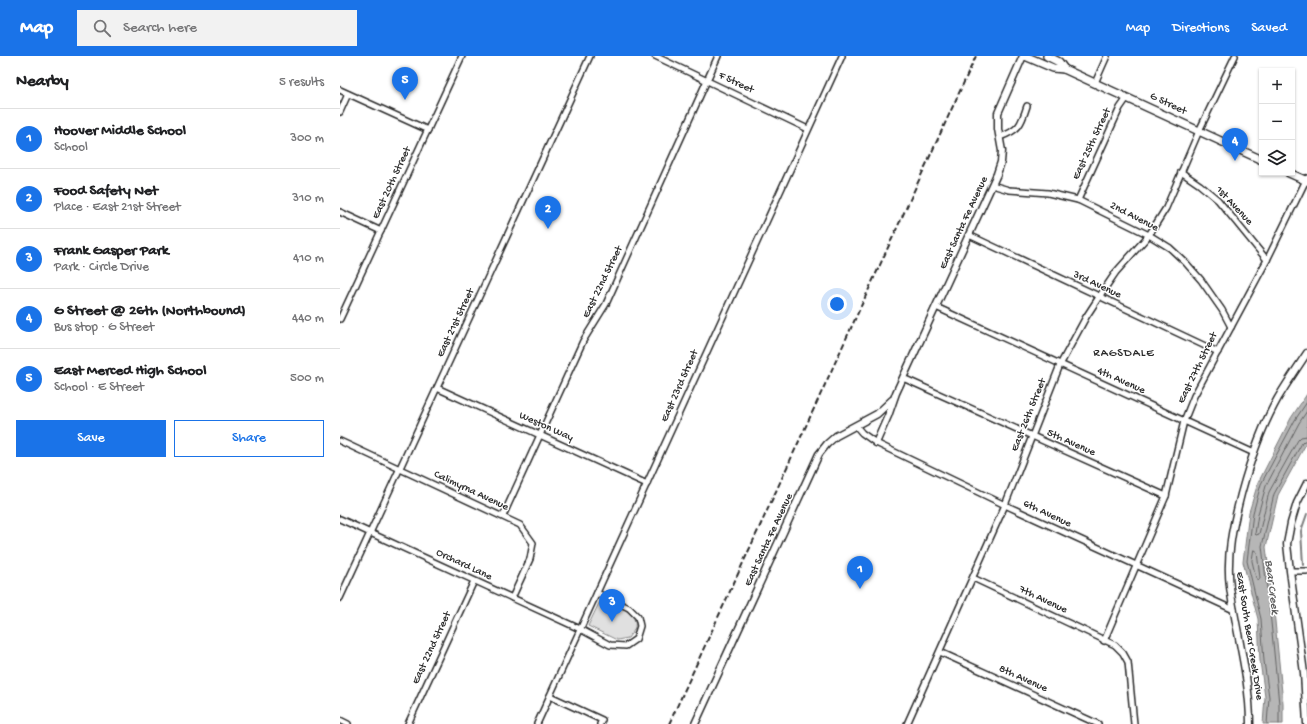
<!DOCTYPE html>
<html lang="en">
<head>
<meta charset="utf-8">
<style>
  body { margin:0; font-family:"Gochi Hand",sans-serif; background:#f2f2f2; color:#202124 }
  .controls { position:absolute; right:12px; top:12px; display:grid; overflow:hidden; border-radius:0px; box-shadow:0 1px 3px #0004 }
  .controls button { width:36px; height:36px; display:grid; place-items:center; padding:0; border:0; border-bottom:1px solid #e0e0e0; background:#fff; color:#202124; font:20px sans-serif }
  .you { position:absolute; left:497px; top:248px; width:14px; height:14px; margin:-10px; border:3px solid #fff; border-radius:50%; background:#1a73e8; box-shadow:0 0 0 6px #1a73e833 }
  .badge { display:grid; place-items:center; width:26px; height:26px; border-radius:50%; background:#1a73e8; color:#fff; font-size:13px; font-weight:700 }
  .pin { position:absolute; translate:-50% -33px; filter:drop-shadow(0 1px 2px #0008) }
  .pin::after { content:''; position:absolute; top:21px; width:14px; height:12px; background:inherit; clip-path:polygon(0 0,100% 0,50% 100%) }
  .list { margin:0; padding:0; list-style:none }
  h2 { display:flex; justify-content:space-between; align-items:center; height:52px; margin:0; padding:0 16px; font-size:17px }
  h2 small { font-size:13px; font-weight:400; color:#757577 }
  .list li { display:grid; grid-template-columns:26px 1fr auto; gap:12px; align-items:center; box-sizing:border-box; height:60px; padding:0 16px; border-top:1px solid #e0e0e0 }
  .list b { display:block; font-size:15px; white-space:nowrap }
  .list p { margin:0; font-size:13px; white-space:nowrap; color:#757577 }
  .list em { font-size:13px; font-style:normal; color:#757577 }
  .actions { display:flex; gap:8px; padding:12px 16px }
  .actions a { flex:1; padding:9px 0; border:1px solid #1a73e8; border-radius:0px; text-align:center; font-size:14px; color:#1a73e8 }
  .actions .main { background:#1a73e8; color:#fff }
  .icon { flex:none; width:22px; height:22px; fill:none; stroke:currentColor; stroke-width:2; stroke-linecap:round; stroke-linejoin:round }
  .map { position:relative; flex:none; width:967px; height:668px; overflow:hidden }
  header { display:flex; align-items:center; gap:24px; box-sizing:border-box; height:56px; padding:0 20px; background:#1a73e8; color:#fff }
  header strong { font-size:19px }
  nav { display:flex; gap:22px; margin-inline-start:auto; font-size:14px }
  .search { width:280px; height:36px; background:#f2f2f2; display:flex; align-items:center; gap:10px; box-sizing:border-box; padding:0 14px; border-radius:0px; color:#757577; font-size:15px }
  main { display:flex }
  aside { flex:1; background:#fff }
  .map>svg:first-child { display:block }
  .green { fill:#e0e0e0; stroke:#868686 }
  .water { fill:#b6b6b6; stroke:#7e7e7e }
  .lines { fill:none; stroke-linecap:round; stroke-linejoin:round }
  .shore { stroke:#636363; stroke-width:1 }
  .stream { stroke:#7e7e7e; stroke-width:2 }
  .minor-casing { stroke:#2b2b2b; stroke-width:8 }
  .tertiary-casing { stroke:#2b2b2b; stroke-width:9 }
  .secondary-casing { stroke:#2b2b2b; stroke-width:10 }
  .minor { stroke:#fff; stroke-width:5 }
  .tertiary { stroke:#fff; stroke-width:6 }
  .secondary { stroke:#fff; stroke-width:7 }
  .rail { stroke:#2b2b2b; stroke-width:2; stroke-dasharray:6 3; stroke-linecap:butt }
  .labels { text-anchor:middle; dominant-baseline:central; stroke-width:3; stroke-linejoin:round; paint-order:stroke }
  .street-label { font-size:11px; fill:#2b2b2b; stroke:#fff }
  .neighbourhood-label { font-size:12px; letter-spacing:1px; fill:#2b2b2b; stroke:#fff }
  .water-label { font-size:12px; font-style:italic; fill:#5c5c5c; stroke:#fff }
</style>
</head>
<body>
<header>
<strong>Map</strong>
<div class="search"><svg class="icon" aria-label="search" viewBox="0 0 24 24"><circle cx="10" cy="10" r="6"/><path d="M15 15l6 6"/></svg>Search here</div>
<nav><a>Map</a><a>Directions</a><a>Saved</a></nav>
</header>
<main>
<aside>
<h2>Nearby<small>5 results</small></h2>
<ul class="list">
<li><span class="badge">1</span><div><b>Hoover Middle School</b><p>School</p></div><em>300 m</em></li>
<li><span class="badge">2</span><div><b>Food Safety Net</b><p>Place · East 21st Street</p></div><em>310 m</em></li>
<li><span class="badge">3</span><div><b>Frank Gasper Park</b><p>Park · Circle Drive</p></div><em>410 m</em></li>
<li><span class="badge">4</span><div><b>G Street @ 26th (Northbound)</b><p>Bus stop · G Street</p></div><em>440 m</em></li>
<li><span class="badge">5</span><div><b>East Merced High School</b><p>School · E Street</p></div><em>500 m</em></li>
</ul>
<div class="actions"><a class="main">Save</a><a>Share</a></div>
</aside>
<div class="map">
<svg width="967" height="668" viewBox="0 0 967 668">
  <rect width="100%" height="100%" fill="#fff"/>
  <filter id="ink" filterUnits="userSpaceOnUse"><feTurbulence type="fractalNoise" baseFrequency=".025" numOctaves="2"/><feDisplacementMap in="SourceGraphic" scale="8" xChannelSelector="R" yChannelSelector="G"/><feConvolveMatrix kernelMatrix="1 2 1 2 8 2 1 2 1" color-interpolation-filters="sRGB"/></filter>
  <g filter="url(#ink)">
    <path class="green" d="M261,543C272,548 302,556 294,574C293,576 290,579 288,582L277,584L248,570Z"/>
    <polygon class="water" points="967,338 967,386 938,439 926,491 935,565 943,647 943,668 923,668 925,641 920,605 918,563 903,506 909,456 918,427 951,362"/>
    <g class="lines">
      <g class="shore">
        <polyline points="967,355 959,367 926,430 918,458 915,478 916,479 919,478 929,436 958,384 961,381 967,380"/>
        <polygon points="914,494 917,496 920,522 919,524 916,522 912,505"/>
        <polyline points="927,668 929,641 924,605 921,563 907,505 913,457 921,428 955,364 967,346"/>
        <polyline points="939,668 939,648 931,566 922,490 934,438 962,387 964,385 967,385"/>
      </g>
      <polyline class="stream" points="963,509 961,475 967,458"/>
      <g class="minor-casing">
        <g id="minor">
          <polyline points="315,0 468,73"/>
          <polyline points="755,27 767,0"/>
          <polyline points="0,34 88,74"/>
          <polyline points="0,56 8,38"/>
          <path d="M660,81C679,74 681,69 687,50"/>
          <polyline points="841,116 860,129 878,144 927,204"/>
          <polyline points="652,129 669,134 708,137 738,144 809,179 830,192 846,207 861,224 882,254 891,271"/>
          <polyline points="738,144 780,52 787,42"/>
          <polyline points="0,156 41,175"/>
          <polyline points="629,179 878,296"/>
          <polyline points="596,251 914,397"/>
          <polyline points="0,263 122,0"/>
          <polyline points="563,322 826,440"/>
          <polyline points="97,332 307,428"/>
          <polyline points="516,370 522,377 536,387 665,449 894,554"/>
          <polyline points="0,385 180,469 193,487 190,503 172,542"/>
          <polyline points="163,460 243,285 266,248 378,0"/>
          <polyline points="0,463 240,573 270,589 286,590 296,583 300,570 298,561 289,552 257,537"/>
          <polyline points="950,515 967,515"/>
          <polyline points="633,522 775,589 783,597 788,606 794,668"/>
          <polyline points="0,542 250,0"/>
          <polyline points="764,585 826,440 844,365 854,340 927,204 967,122"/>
          <polyline points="600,596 758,668"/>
          <polyline points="210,640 262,664 260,668"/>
          <polyline points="0,664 8,668"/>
          <polyline points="68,668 134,525"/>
          <polyline points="197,668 502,0"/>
          <polyline points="567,668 665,449 720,309 746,261 759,241 776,216 809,179 826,152 859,75 895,0"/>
        </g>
      </g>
      <g class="tertiary-casing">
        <g id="tertiary">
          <polyline points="536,387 548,360 556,337 657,118 661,106 662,95 658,73 658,57 683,0"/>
          <polyline points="355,668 479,398 487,388 496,380 537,358 552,344"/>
          <path d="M910,668C910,622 896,576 890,531C886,499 893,469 901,438C910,405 921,372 938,342C947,327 957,312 967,297"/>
          <polyline points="967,668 964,617 950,515 947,488 951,467 957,447 967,427"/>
        </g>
      </g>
      <g class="secondary-casing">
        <g id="secondary">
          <polyline points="685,0 713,12 724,13 922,104"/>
          <polyline points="707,0 719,6 724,13"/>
          <polyline points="949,117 967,125"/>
        </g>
      </g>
      <use href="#minor" class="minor"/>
      <use href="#tertiary" class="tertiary"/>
      <use href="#secondary" class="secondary"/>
      <polyline class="rail" points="329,668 636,0"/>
    </g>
  </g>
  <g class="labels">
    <g class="street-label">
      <text transform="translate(396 27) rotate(25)">F Street</text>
      <text transform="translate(828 48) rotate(25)">G Street</text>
      <text transform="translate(752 88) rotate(-65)">East 25th Street</text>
      <text transform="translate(52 127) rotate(-65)">East 20th Street</text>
      <text transform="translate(894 150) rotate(47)">1st Avenue</text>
      <text transform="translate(794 161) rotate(27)">2nd Avenue</text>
      <text transform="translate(624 167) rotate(-65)">East Santa Fe Avenue</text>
      <text transform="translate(263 226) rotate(-64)">East 22nd Street</text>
      <text transform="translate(757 229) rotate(25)">3rd Avenue</text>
      <text transform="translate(116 267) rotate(-65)">East 21st Street</text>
      <text transform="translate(858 312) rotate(-64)">East 27th Street</text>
      <text transform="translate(781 325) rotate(24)">4th Avenue</text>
      <text transform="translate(340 330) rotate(-66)">East 23rd Street</text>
      <text transform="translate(689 359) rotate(-68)">East 26th Street</text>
      <text transform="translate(206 371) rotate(24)">Weston Way</text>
      <text transform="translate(731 387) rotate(24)">5th Avenue</text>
      <text transform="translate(131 435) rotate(25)">Calimyrna Avenue</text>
      <text transform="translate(707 458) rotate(25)">6th Avenue</text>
      <text transform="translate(429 484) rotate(-65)">East Santa Fe Avenue</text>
      <text transform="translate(124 509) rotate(25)">Orchard Lane</text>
      <text transform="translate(703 544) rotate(25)">7th Avenue</text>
      <text transform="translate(909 580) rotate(81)">East South Bear Creek Drive</text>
      <text transform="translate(92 592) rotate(-65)">East 22nd Street</text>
      <text transform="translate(683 623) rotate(24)">8th Avenue</text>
    </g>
    <g class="neighbourhood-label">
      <text x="784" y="298">RAGSDALE</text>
    </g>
    <g class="water-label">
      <text transform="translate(931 531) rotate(83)">Bear Creek</text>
    </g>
  </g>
</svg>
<div class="controls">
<button>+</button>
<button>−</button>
<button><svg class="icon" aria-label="layers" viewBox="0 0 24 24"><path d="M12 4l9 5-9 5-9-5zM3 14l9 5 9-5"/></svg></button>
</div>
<div class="you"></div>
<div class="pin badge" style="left:520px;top:533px">1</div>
<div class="pin badge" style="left:208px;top:173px">2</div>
<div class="pin badge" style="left:272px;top:566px">3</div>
<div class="pin badge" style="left:895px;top:105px">4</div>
<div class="pin badge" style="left:65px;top:44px">5</div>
</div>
</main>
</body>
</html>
